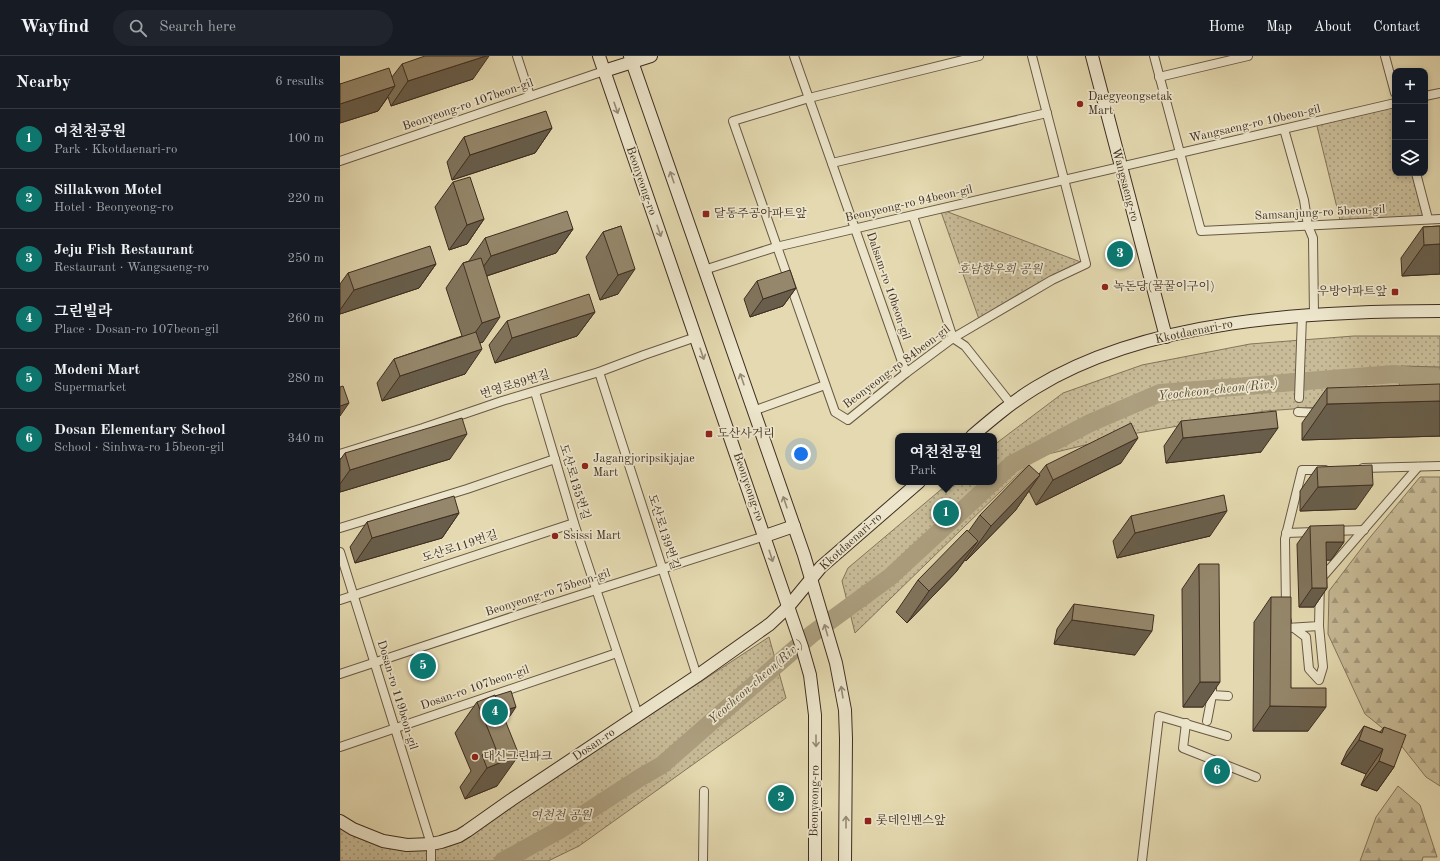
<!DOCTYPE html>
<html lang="en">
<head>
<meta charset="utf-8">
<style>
  body { margin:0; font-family:"Old Standard TT","Noto Serif KR",serif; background:#20242c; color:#f1f3f6 }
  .controls { position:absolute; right:12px; top:12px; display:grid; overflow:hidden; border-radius:8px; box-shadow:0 2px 6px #0003 }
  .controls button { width:36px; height:36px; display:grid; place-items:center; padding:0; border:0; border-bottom:1px solid #363941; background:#171b24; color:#f1f3f6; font:20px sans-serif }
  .you { position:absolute; left:461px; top:398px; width:14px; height:14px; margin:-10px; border:3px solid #fff; border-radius:50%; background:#1a73e8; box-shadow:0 0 0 6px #1a73e833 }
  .badge { display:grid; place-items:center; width:26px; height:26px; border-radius:50%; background:#0f766e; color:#fff; font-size:13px; font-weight:700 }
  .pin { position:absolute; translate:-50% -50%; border:2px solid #fff; box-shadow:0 1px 4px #0006 }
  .popup { position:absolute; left:555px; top:377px; width:102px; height:52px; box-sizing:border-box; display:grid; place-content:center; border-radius:8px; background:#171b24; filter:drop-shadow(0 1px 3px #0005); font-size:13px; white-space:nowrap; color:#9ea1a6 }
  .popup b { font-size:15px; color:#f1f3f6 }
  .popup::after { content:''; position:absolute; left:50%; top:100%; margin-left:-8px; border:8px solid transparent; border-top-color:#171b24 }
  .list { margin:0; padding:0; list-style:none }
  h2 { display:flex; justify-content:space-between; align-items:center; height:52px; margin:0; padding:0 16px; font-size:17px }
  h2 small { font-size:13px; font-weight:400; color:#9ea1a6 }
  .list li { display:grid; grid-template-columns:26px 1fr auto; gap:12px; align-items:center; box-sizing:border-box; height:60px; padding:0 16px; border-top:1px solid #363941 }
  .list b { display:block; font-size:15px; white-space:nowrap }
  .list p { margin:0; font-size:13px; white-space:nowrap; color:#9ea1a6 }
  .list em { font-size:13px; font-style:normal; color:#9ea1a6 }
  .icon { flex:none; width:22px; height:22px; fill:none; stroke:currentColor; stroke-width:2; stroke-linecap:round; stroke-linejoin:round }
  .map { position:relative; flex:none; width:1100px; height:805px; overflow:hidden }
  header { display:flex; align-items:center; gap:24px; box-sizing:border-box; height:56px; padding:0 20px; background:#171b24; border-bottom:1px solid #363941 }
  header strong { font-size:19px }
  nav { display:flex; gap:22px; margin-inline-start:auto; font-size:14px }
  .search { width:280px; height:36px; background:#20242c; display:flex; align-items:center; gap:10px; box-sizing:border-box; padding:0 14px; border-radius:22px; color:#9ea1a6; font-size:15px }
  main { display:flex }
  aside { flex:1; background:#171b24 }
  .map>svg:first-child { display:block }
  .green { fill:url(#green-dots); stroke:#84755c }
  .forest { fill:url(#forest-firs); stroke:#84755c }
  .water { fill:#ac9f7f; stroke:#807259 }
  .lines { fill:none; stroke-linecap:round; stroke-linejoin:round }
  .shore { stroke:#766650; stroke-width:1 }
  .river { stroke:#ac9f7f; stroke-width:18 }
  .street-casing { stroke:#685945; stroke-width:10 }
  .secondary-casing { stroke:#3f2e21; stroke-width:14 }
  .street { stroke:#ede6cc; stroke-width:8 }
  .secondary { stroke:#ede6cc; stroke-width:12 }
  .wall { fill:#80745c; stroke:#3f2e21 }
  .shaded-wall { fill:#685e4b; stroke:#3f2e21 }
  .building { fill:#95876b; stroke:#3f2e21 }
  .oneway { stroke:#968a76 }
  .poi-dot { fill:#8f2418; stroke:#ede6cc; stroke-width:1.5 }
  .labels { text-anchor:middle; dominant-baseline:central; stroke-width:3.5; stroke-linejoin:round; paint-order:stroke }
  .poi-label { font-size:12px; fill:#3f2e21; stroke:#ede6cc; text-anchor:start }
  .street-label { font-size:12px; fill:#3f2e21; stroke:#ede6cc }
  .park-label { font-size:12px; font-style:italic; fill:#5a4a39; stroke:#ede6cc }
  .water-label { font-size:13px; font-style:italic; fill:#5a4a38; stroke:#ede6cc }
</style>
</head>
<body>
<header>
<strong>Wayfind</strong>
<div class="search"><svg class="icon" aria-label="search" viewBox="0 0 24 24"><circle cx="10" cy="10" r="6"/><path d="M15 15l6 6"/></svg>Search here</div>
<nav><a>Home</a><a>Map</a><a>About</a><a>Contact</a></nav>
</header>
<main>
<aside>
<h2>Nearby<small>6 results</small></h2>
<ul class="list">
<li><span class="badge">1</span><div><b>여천천공원</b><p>Park · Kkotdaenari-ro</p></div><em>100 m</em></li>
<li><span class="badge">2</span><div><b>Sillakwon Motel</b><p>Hotel · Beonyeong-ro</p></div><em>220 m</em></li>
<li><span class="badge">3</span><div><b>Jeju Fish Restaurant</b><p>Restaurant · Wangsaeng-ro</p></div><em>250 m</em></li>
<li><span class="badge">4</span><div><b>그린빌라</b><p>Place · Dosan-ro 107beon-gil</p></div><em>260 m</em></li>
<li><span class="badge">5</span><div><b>Modeni Mart</b><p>Supermarket</p></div><em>280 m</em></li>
<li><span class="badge">6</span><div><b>Dosan Elementary School</b><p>School · Sinhwa-ro 15beon-gil</p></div><em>340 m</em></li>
</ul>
</aside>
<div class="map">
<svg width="1100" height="805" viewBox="0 0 1100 805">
  <defs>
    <pattern id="green-dots" width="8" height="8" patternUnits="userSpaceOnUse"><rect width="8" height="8" fill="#c8bc98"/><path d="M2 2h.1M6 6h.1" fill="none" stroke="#a4997c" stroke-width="1.8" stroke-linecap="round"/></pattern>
    <pattern id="forest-firs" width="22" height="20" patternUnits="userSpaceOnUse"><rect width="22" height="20" fill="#c8bc98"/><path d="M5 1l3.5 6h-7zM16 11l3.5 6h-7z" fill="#a4997c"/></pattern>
  </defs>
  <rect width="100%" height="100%" fill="#e4d9b0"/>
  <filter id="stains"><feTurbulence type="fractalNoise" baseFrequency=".005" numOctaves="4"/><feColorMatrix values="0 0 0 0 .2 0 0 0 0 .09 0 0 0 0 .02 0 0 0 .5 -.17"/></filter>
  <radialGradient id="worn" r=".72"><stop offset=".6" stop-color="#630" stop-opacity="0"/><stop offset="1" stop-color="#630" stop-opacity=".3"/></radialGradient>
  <g class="green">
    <polygon points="1055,47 1055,117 1076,117 1088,163 1001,168 976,66"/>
    <polygon points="600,153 746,208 640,266"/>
    <polygon points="1014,280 1100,280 1100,348 1050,346 925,355 786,379 696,401 515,577 502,525 508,512 610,426 654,426 654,389 723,337 802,309 910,288"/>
    <polygon points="429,581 446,642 239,790 208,805 0,805 0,766 50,791 127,779"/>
  </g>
  <g class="forest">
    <polygon points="1080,421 1100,421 1100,730 1086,721 1056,683 1025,658 988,578 989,535 1027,485"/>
    <polygon points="1058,730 1080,749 1097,801 1083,801 1082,805 1020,805 1036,761"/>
  </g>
  <polygon class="water" points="1061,310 1100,311 1100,335 1059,333"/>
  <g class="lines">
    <g class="shore">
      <polyline points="1100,320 1071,319 1069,323 1071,325 1100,326"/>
      <polyline points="1064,328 1066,315 1100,315"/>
    </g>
    <g class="river">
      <polyline points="654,425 672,408 750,367 820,337 1054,318 1100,323"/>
      <polyline points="163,805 221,773 301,721 322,709 472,578 550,521 653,426"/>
    </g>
    <g class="street-casing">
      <g id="street">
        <polyline points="177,0 190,40"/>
        <polyline points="454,0 566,317"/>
        <polyline points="639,0 469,42 393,65 495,356 508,364 566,317 613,282 712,224 746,208 692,0"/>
        <polyline points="814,0 861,175 1100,163"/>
        <polyline points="1045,0 1055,37"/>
        <polyline points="819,21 908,0"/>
        <polyline points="1085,40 1100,37"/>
        <polyline points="944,73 964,144 968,170 973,182 974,259"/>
        <polyline points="0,105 264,15"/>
        <polyline points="492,107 707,57"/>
        <polyline points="1076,117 1088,163"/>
        <polyline points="573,160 613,282 625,290 671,348"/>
        <polyline points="364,214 436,191 1055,47"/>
        <polyline points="259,316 357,620"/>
        <polyline points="195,336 234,467 298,659"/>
        <polyline points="959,342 962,260"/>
        <polyline points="413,355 485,329"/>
        <polyline points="958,356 980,357"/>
        <polyline points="0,398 83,372 162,345 259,316 304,299 356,281"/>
        <polyline points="1023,412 1100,410"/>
        <polyline points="0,472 127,433 215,403"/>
        <polyline points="993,475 1024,474"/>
        <polyline points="946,477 975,476"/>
        <polyline points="0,496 91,788 91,805"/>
        <polyline points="0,544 234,467"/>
        <polyline points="946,551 945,483 962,414 985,414"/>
        <polyline points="947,565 947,572 979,570 980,524 1078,411"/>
        <polyline points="954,572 966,581 969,613 979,624 983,611 979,570"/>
        <polyline points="0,618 190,555 425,480"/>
        <polyline points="872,628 872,639 888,640"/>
        <polyline points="867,665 872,639"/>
        <polyline points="846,667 843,692 916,721"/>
        <polyline points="0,691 277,597"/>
        <polyline points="363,805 364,735"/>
        <polyline points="802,805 819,660 887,680"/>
      </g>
    </g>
    <g class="secondary-casing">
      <g id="secondary">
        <polyline points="259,0 462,591 470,619 475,659 475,805"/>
        <polyline points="290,0 464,499 496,607 505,654 506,683 505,805"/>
        <polyline points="752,0 826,281"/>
        <polyline points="264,15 311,0"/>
        <path d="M632,380C652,363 672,346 695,332C807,263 971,255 1100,255"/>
        <polyline points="425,480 454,470"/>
        <polyline points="0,765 13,773 43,785 67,789 91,788 101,786 119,780 127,775 171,744 357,620 430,568 448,551 481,511 579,426"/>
      </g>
    </g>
    <use href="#street" class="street"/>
    <use href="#secondary" class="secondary"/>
  </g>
  <g class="wall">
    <polygon points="62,8 133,23 51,50 48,41 38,55 0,67 0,28 52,21"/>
    <polygon points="212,72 195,97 112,124 107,106 124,81"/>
    <polygon points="113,126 144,163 127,188 109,194 95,151"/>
    <polygon points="281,170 278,238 260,244 246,201 263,176"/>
    <polygon points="1100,170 1100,218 1062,220 1061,202 1083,171"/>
    <polygon points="233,173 216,197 147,220 143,286 140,287 125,318 42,345 37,327 54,303 122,280 106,232 123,207 129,205 145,182"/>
    <polygon points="96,208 79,232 0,258 0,228 8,217"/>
    <polygon points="417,225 456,232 443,250 410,261 404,243"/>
    <polygon points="255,256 237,280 155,307 149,289 167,265"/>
    <polygon points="987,332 1100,380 962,384 962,367"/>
    <polygon points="841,365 921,396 826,407 824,390"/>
    <polygon points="5,397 110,403 0,436 0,404"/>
    <polygon points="781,407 696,449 689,435 675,455 626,505 625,504 616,516 567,567 556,556 578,524 628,476 640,459 699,418 706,409"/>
    <polygon points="977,411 1016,453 960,455 960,435"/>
    <polygon points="119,457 102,482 15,507 10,491 27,466"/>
    <polygon points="791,460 870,480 777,502 773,485"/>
    <polygon points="970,470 1004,486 991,504 986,504 987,532 974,551 959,551 957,488"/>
    <polygon points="859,508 863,651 843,651 842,533"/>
    <polygon points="931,541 951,632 968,675 913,675 914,566"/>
    <polygon points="734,548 795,599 714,588 717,573"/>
    <polygon points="137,646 170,660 164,662 157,730 125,743 120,731 131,715 115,677"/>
    <polygon points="1024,670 1040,676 1044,671 1054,711 1037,735 1021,729 1026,718 1001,708 1007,695"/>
  </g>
  <g class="shaded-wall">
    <polygon points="146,0 149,0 133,23 51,50 68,25"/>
    <polygon points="55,30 38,55 0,67 0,48"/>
    <polygon points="212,72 195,97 112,124 130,99"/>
    <polygon points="144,163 127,188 109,194 127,169"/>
    <polygon points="233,173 216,197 134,224 151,200"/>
    <polygon points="1100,188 1100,218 1062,220 1084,189"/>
    <polygon points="96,208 79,232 0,258 0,254 14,234"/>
    <polygon points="295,213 278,238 260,244 278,219"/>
    <polygon points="456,232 443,250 410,261 423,243"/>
    <polygon points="255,256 237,280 155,307 172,282"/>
    <polygon points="160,261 143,286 125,291 142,267"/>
    <polygon points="142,293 125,318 42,345 60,320"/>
    <polygon points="1100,345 1100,380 962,384 987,348"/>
    <polygon points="9,347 0,360 0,350"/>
    <polygon points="938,372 921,396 826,407 843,382"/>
    <polygon points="127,378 110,403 0,436 0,428 10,414"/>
    <polygon points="798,382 781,407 696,449 713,424"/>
    <polygon points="700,419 675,455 626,505 651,470"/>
    <polygon points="1033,429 1016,453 960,455 978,431"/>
    <polygon points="887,455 870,480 777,502 795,477"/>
    <polygon points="119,457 102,482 15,507 32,482"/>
    <polygon points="638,485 616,516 567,567 589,535"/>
    <polygon points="986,486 1004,486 991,504 973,505"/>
    <polygon points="972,532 987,532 974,551 959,551"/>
    <polygon points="732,564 812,575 795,599 714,588"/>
    <polygon points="860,626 880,626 863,651 843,651"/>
    <polygon points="930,650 986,651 968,675 913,675"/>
    <polygon points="176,651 170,660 146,667 151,659"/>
    <polygon points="1019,684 1043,693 1026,718 1001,708"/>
    <polygon points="179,699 157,730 125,743 147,712"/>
    <polygon points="1039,705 1054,711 1037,735 1021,729"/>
  </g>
  <g class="building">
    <polygon points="85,0 146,0 68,25 62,8"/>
    <polygon points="49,12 55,30 0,48 0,28"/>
    <polygon points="206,55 212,72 130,99 124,81"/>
    <polygon points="130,121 144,163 127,169 113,126"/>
    <polygon points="227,155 233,173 151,200 145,182"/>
    <polygon points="281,170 295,213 278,219 263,176"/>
    <polygon points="1100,170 1100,188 1084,189 1083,171"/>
    <polygon points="90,190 96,208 14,234 8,217"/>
    <polygon points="141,202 160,261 142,267 123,207"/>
    <polygon points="450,214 456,232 423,243 417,225"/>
    <polygon points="249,238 255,256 172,282 167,265"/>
    <polygon points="136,276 142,293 60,320 54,303"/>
    <polygon points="1100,328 1100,345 987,348 987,332"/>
    <polygon points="3,330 9,347 0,350 0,331"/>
    <polygon points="936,355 938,372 843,382 841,365"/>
    <polygon points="122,362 127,378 10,414 5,397"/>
    <polygon points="791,367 798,382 713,424 706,409"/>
    <polygon points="689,409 700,419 651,470 640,459"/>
    <polygon points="1032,409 1033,429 978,431 977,411"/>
    <polygon points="884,439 887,455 795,477 791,460"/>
    <polygon points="114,440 119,457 32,482 27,466"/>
    <polygon points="1004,469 1004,486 986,486 987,532 972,532 970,470"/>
    <polygon points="627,474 638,485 589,535 578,524"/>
    <polygon points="859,508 879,508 880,626 860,626"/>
    <polygon points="931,541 951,541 951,632 986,632 986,651 930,650"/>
    <polygon points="734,548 814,559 812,575 732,564"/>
    <polygon points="171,635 176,651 162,655 155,640"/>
    <polygon points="155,639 179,699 147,712 142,699 156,693 137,646"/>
    <polygon points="1024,670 1042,677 1044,671 1066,679 1054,711 1039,705 1043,693 1019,684"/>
  </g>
  <defs><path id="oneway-shaft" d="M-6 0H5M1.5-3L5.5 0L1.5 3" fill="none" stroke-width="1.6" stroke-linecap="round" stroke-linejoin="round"/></defs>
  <g class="oneway">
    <use href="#oneway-shaft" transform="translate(276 52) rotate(71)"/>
    <use href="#oneway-shaft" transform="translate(332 121) rotate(-109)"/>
    <use href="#oneway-shaft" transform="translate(319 175) rotate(71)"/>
    <use href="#oneway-shaft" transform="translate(362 298) rotate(71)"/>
    <use href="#oneway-shaft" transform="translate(402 323) rotate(-109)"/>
    <use href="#oneway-shaft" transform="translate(445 446) rotate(-109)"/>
    <use href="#oneway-shaft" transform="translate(431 500) rotate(72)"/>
    <use href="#oneway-shaft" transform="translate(486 574) rotate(-106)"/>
    <use href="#oneway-shaft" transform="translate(502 636) rotate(-99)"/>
    <use href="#oneway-shaft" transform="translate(476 685) rotate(90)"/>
    <use href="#oneway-shaft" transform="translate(506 766) rotate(-90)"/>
  </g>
  <g class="poi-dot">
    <circle cx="740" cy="48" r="4"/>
    <rect x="362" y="154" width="8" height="8" rx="2"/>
    <circle cx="765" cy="231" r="4"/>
    <rect x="1051" y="232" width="8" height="8" rx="2"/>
    <rect x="365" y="374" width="8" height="8" rx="2"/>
    <circle cx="245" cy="410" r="4"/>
    <circle cx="215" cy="480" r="4"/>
    <circle cx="135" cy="701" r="4"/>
    <rect x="524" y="761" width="8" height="8" rx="2"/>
  </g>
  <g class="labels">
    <g class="poi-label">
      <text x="748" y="41">Daegyeongsetak<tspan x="748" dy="14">Mart</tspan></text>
      <text x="374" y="158">달동주공아파트앞</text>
      <text x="773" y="231">녹돈당(꿀꿀이구이)</text>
      <text x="1047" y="236" text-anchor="end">우방아파트앞</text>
      <text x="377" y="378">도산사거리</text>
      <text x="253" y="403">Jagangjoripsikjajae<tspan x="253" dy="14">Mart</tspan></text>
      <text x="223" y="480">Ssissi Mart</text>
      <text x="143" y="701">대신그린파크</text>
      <text x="536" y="765">롯데인벤스앞</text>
    </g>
    <g class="street-label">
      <text transform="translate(128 49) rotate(-19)">Beonyeong-ro 107beon-gil</text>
      <text transform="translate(915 68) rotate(-13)">Wangsaeng-ro 10beon-gil</text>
      <text transform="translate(301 125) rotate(71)">Beonyeong-ro</text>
      <text transform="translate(785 129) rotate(75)">Wangsaeng-ro</text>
      <text transform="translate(569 148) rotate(-13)">Beonyeong-ro 94beon-gil</text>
      <text transform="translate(980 157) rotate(-3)">Samsanjung-ro 5beon-gil</text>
      <text transform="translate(548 230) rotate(71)">Dalsam-ro 10beon-gil</text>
      <text transform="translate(854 276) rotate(-12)">Kkotdaenari-ro</text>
      <text transform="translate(557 311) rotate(-37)">Beonyeong-ro 84beon-gil</text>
      <text transform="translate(175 329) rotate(-17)">번영로89번길</text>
      <text transform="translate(234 426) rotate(73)">도산로135번길</text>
      <text transform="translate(408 431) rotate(71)">Beonyeong-ro</text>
      <text transform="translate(323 476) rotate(72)">도산로139번길</text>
      <text transform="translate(511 486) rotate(-42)">Kkotdaenari-ro</text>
      <text transform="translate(120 491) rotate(-18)">도산로119번길</text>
      <text transform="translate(208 537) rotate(-18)">Beonyeong-ro 75beon-gil</text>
      <text transform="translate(135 632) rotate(-19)">Dosan-ro 107beon-gil</text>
      <text transform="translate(57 639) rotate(73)">Dosan-ro 119beon-gil</text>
      <text transform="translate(254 689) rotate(-34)">Dosan-ro</text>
      <text transform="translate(475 745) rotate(-89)">Beonyeong-ro</text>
    </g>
    <g class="park-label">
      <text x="660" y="214">호남향우회 공원</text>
      <text x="221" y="760">여천천 공원</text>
    </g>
    <g class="water-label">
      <text transform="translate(878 334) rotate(-6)">Yeocheon-cheon(Riv.)</text>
      <text transform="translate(416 626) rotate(-41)">Yeocheon-cheon(Riv.)</text>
    </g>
  </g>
  <rect width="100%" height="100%" filter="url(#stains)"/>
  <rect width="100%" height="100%" fill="url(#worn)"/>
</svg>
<div class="controls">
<button>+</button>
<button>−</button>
<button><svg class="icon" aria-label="layers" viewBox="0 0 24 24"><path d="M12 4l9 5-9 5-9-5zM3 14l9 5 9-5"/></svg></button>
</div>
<div class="you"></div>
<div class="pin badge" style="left:606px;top:457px">1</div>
<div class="popup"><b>여천천공원</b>Park</div>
<div class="pin badge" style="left:441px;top:742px">2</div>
<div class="pin badge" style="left:780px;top:198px">3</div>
<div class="pin badge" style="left:155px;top:656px">4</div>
<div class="pin badge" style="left:83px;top:610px">5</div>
<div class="pin badge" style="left:877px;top:715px">6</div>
</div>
</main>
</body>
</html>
